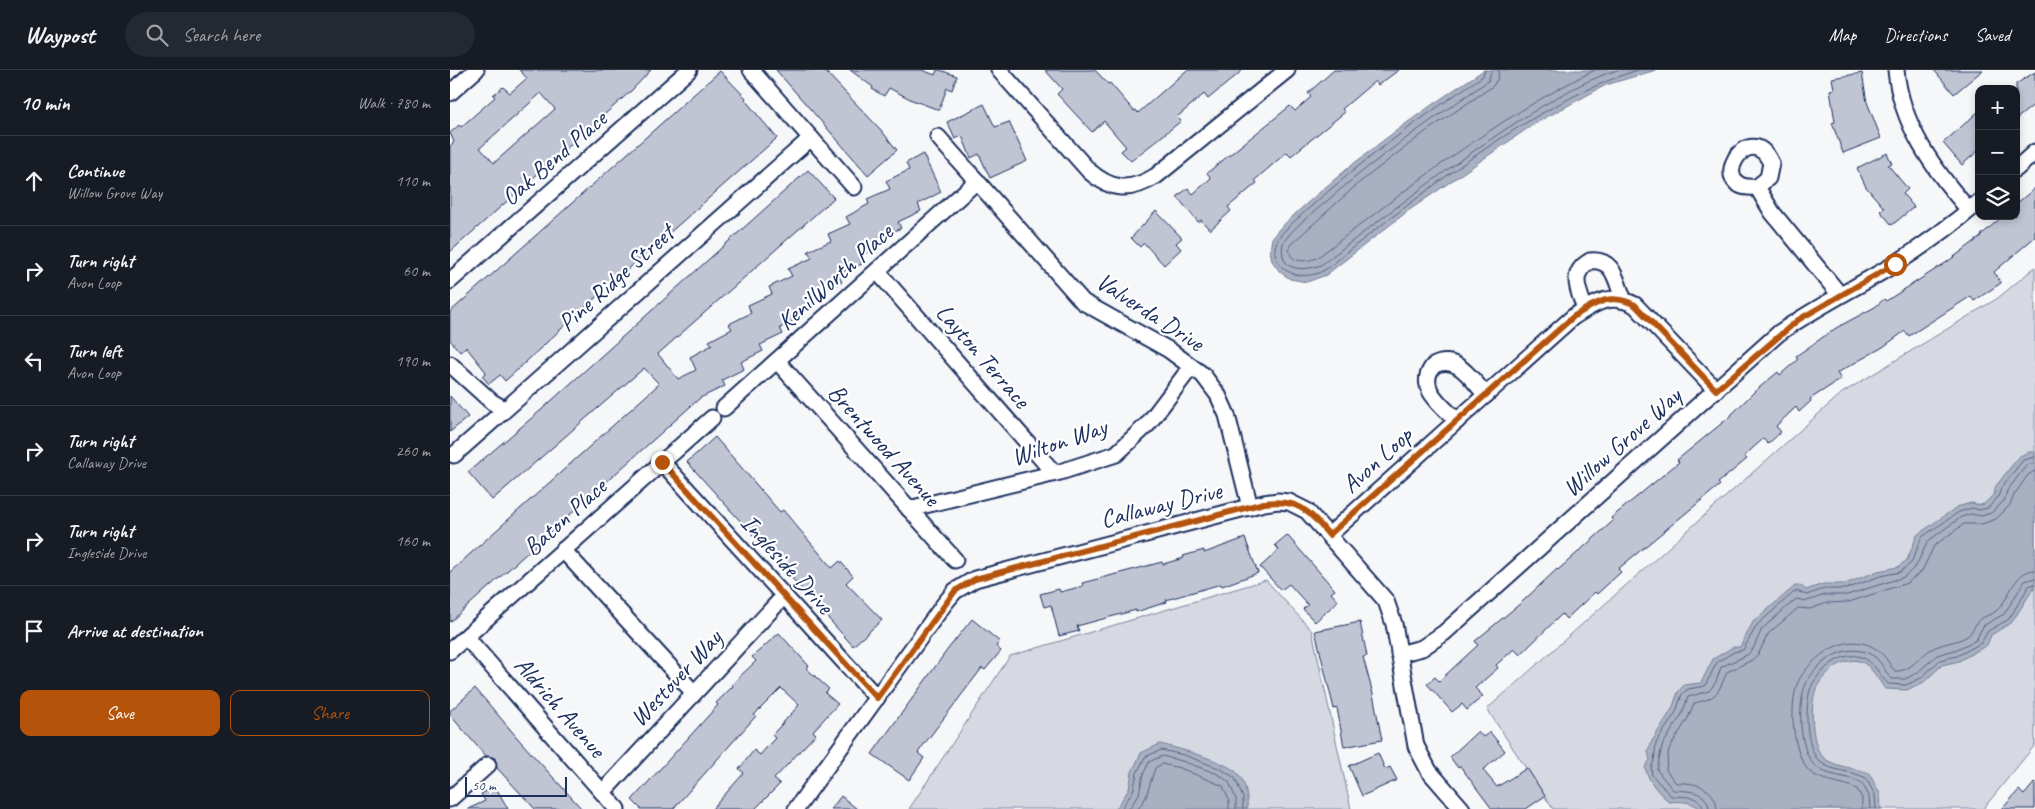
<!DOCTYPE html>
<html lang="en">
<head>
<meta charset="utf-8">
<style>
  body { margin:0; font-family:Caveat,sans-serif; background:#242831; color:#f1f3f6 }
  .controls { position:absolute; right:15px; top:15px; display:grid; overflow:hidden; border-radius:10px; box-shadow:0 2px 8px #0003 }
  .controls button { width:45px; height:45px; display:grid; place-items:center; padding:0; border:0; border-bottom:1px solid #363941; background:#171b24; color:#f1f3f6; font:25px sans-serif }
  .scale { position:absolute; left:15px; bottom:12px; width:102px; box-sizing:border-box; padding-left:5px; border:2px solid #1b2f5e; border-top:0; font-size:14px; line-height:18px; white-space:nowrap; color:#1b2f5e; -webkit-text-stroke:4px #fff; paint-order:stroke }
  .stop { position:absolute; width:15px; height:15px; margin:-11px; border:4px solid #b45309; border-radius:50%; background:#fff }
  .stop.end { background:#b45309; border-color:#fff; box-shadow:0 1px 5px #0008 }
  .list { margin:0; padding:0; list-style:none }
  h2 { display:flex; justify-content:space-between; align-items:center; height:65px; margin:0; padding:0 20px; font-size:21px }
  h2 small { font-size:16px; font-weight:400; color:#9ea1a6 }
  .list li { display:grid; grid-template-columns:32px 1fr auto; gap:15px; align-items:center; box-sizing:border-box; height:90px; padding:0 20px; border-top:1px solid #363941 }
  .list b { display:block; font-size:19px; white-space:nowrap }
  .list p { margin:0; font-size:16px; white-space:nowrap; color:#9ea1a6 }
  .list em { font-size:16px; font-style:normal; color:#9ea1a6 }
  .actions { display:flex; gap:10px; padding:15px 20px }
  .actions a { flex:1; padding:11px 0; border:1px solid #b45309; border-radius:10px; text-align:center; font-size:18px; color:#b45309 }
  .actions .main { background:#b45309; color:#fff }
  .icon { flex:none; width:28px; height:28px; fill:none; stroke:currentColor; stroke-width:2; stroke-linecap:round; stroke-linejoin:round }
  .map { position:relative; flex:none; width:1585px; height:739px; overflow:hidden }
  header { display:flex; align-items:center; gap:30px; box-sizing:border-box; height:70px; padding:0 25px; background:#171b24; border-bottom:1px solid #363941 }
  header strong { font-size:24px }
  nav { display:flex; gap:28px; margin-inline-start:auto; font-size:18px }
  .search { width:350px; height:45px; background:#242831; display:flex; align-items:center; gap:12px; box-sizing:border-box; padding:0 18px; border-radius:28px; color:#9ea1a6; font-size:19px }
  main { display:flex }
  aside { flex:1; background:#171b24 }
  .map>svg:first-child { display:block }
  .green { fill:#d6d9e2; stroke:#7884a0 }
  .water { fill:#a9b0c1; stroke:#707c99 }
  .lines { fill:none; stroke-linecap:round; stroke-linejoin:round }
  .shore { stroke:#546386; stroke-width:1 }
  .building { fill:#c0c4d3; stroke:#1b2f5e; fill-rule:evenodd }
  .minor-casing { stroke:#1b2f5e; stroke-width:19 }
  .minor { stroke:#fff; stroke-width:15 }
  .route { stroke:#b45309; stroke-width:6 }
  .labels { text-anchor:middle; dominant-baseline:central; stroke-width:4.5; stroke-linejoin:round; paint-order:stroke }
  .street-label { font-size:25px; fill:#1b2f5e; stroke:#fff }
</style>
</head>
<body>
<header>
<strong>Waypost</strong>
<div class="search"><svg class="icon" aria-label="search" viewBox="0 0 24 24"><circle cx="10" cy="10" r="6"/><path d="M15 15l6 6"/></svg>Search here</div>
<nav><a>Map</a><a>Directions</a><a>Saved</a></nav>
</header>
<main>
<aside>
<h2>10 min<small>Walk · 780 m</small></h2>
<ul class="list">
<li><svg class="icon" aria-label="ahead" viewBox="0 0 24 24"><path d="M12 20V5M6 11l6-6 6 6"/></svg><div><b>Continue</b><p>Willow Grove Way</p></div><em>110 m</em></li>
<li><svg class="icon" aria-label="right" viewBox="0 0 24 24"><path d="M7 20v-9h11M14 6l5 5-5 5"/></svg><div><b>Turn right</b><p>Avon Loop</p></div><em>60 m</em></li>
<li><svg class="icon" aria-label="left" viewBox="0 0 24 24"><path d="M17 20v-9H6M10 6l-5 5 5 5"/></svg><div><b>Turn left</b><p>Avon Loop</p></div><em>190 m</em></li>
<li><svg class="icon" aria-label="right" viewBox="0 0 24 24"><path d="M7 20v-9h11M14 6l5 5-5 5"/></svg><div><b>Turn right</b><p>Callaway Drive</p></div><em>260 m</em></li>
<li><svg class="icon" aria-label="right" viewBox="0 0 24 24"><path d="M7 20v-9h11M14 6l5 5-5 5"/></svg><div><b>Turn right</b><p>Ingleside Drive</p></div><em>160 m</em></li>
<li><svg class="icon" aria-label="arrive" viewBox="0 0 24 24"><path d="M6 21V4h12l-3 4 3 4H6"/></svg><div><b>Arrive at destination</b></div></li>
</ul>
<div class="actions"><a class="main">Save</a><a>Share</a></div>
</aside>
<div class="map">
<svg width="1585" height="739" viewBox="0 0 1585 739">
  <rect width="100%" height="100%" fill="#f6f7f9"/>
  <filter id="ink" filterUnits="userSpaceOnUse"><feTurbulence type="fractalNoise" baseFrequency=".02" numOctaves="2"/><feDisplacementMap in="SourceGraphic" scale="10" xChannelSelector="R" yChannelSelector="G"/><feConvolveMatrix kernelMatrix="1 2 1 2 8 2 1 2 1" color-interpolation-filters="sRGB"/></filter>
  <g filter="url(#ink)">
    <g class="green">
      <polygon points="1585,197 1585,675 1533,739 1103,739 1037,639 1392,323 1548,228"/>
      <polygon points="816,510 862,561 901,739 459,739 560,586"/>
    </g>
    <g class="water">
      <path d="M1034,0H1206L1156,15L1084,54L958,141L876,205L857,212L840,209L830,202L822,191L820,180L822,168L829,159C892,99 961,47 1034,0Z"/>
      <path d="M1578,382H1585V516L1562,552L1541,565L1537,575L1509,591L1492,595L1474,612L1457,620L1435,619C1428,610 1421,594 1409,591C1392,587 1372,605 1366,619C1360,633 1361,675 1372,686C1383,698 1405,697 1419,703L1430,724L1431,739H1251C1240,731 1232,731 1219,732C1208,722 1198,711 1195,697L1200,690L1198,681L1202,671L1222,639L1228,622L1234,615L1251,613L1263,589L1283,577H1290L1303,552L1345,516H1351L1356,520L1373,514H1395L1428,501L1448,497L1457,490L1467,465L1507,437L1521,433L1529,435L1534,434L1544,424L1546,416L1563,394L1570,386Z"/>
      <path d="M710,674C727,678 780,692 789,705C796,714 798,729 797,739H666L679,719L682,702L691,683Z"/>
    </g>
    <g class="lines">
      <g class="shore">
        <path d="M1035,0L1033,6C962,53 894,104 833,162C828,168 824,175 825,183C829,206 856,210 873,201C882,196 890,188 897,182C916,167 935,152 954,138C1023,85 1105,26 1188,0"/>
        <path d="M1042,0L1038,11C983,49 928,86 877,131C862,144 844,156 833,173C828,201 851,202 871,195C931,149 990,103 1053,61C1089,38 1126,13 1167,0"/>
        <path d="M1049,0L1048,8L1043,16L975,62L910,112L840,175C836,194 856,192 867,188C956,120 1044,49 1145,0"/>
        <polyline points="671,739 683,721 687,703 695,687 711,680 734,685 771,699 785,708 793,728 793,739"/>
        <polyline points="679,739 689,724 693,705 699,692 712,686 732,691 768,704 779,712 786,729 786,739"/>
        <polyline points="688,739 696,727 705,698 712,694 730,698 773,716 779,730 779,739"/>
        <path d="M1253,739C1251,724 1232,727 1221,726L1202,705L1201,698L1204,691L1206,673L1226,642L1232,624L1238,619L1255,616L1267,592L1284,582L1293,580L1307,555L1343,523L1347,521L1356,525L1374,519H1396L1430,506L1450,502L1461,493L1472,467L1509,442L1522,438L1529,440L1538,438L1548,427L1551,418L1573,390L1585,387"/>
        <path d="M1259,739C1258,720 1237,721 1223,720L1207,700L1212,676L1232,644L1238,627L1259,621L1266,612L1271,597L1297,585L1303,579L1312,559L1346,529L1357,531L1375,525H1397L1454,507L1466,496L1478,471L1511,447L1521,444L1531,446L1541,443L1554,431L1557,421L1572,401L1577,395L1585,393"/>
        <path d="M1267,739C1266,717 1244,712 1226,713L1216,700L1219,679L1238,648L1244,633C1268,628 1268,623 1277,602L1302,590L1309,583L1318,564L1348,538L1360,539L1377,533L1399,532L1457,513L1472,501L1484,476L1514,454H1532L1546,449L1560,435L1564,425L1578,405L1585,401"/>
        <path d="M1412,739V728L1407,719C1392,711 1374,713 1360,702C1342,685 1338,632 1349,610C1364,583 1403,557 1431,583C1437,588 1440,596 1445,601C1460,602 1468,588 1480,580C1491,573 1505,573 1516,567C1523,563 1524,554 1530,549C1537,545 1545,544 1550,537C1561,524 1565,501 1585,500"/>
        <path d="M1420,739L1419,726L1412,713C1397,705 1377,707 1365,696C1349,681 1347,633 1356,614C1367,590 1400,569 1425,587C1431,592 1436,602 1441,609H1455L1467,603L1487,585L1505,580L1526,570L1533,556L1554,544L1575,511L1585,508"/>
        <path d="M1426,739L1425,725L1416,708C1401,700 1381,702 1369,691C1355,677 1355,637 1360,620C1366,602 1392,580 1411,587C1424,591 1429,605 1438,614L1456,615L1471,608L1490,590L1507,586L1531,573L1538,561L1559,549L1579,516L1585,514"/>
      </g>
    </g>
    <g class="building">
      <path d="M69,0H201L182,20L0,182V76L4,72L0,63L9,55L11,57L45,27L43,25L53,17L60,23L77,8ZM91,23L105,39L44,93L30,78Z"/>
      <polygon points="326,0 374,0 431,60 447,80 418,105"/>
      <polygon points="400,0 472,0 485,5 487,0 490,0 507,6 502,20 497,18 489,40 462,30 439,18 434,26 422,19 423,17"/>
      <polygon points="595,0 645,0 658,14 660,13 684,41 686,40 688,43 737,0 793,0 758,29 754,24 727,47 731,51 681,91 671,81 676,77 654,51 642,62 607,24 612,19"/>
      <polygon points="884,0 949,0 928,15 925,11 892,39 895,42 841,86 837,82 805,110 807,113 778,137 781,141 760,160 751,150 748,152 727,127 738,118 743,124 761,108 757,103 840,36 845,41 861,27 858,23"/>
      <polygon points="1484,0 1533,0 1504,24"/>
      <polygon points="270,1 296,28 295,30 327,68 124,247 65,302 55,311 50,305 39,314 32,306 36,302 16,277 10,282 0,270 0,242"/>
      <polygon points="1585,2 1585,34 1566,49 1566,14"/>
      <polygon points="1412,3 1417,32 1431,68 1393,83 1382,53 1385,52 1380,20 1384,19 1382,8"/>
      <polygon points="534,34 545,57 559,52 577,91 540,108 529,84 521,88 512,66 505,69 497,52"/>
      <polygon points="1529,41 1529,80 1512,95 1493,73"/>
      <polygon points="1437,83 1442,94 1438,95 1458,119 1453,124 1464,137 1442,155 1430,141 1434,138 1416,117 1407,98"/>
      <polygon points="473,84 491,122 468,134 471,141 448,152 451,158 429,168 432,174 409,187 412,194 388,204 392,212 369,222 372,229 350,239 353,246 330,258 333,264 310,275 313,281 291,292 294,299 272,310 275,316 250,328 0,552 0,502 209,314 194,298 42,430 18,402 90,341 358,100 384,128 208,284 228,309 246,300 240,287 262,275 259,271 282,259 279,254 301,243 298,235 322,224 319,217 342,206 338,199 362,188 358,181 381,171 378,164 400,154 396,147 419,134 417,129 440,119 436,111 459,100 456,93"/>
      <polygon points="1585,118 1585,167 1544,202 1551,213 1524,231 1521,226 1459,266 1455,261 1433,277 1387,303 1391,309 1360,329 1361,331 1349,342 1346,337 1326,356 1331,362 1318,374 1313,369 1294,386 1297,389 1268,413 1270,415 1168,499 1171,502 1147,524 1145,522 1116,549 1112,544 1070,585 1064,579 1046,595 1048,598 1025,618 1033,626 1017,640 1012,634 1002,642 977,614 985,607 989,611 1028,575 1025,571 1072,532 1107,499 1108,500 1163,451 1161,448 1229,392 1227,390 1277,349 1304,322 1328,302 1330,305 1348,289 1346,286 1386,258 1425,237 1434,229 1436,231 1497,192 1532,166 1531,165 1553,146 1566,146 1566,134"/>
      <polygon points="706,141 732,168 726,173 731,179 714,195 694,173 690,177 681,168"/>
      <polygon points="0,326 18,347 0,362"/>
      <polygon points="265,367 330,442 333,440 382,498 390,491 403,506 396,513 432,550 403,576 237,392"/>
      <polygon points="837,465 885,520 881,523 888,531 865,552 853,539 858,535 839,514 831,520 810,497 829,480 825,475"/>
      <polygon points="795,468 808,503 772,516 771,514 716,530 717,532 686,542 686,540 627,556 629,561 609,566 601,535 594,537 590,524 609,519 610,522 633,516 632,513 712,492 713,494 734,488 733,486 754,480 754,483"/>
      <polygon points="522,549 550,572 546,576 551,581 535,600 532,598 472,677 468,683 474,688 459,710 422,684 498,579"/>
      <polygon points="910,552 917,586 913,587 923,624 932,670 894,677 887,638 884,639 865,561"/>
      <polygon points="329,563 359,596 356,598 379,619 375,623 388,634 363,661 366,664 324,709 330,714 305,739 262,739 294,703 289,699 304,680 310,685 325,668 322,665 349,635 331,618 304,645 306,646 223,739 191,739 182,730 268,635 266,633 283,616 282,614 306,591 302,587"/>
      <polygon points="25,618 71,672 132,739 85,739 47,698 45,688 36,686 27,676 0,645 0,641"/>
      <polygon points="1028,661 1033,667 1040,662 1055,681 1033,700 1047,717 1077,698 1095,726 1076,739 1042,739 1010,696 1008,698 1000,687"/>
      <polygon points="928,683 935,699 940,697 947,710 912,726 899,696"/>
      <polygon points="1585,712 1585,739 1552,739 1569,720 1574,725"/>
      <polygon points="45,716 58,739 18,739 35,731 31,724"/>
      <polygon points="391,726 407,739 381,739"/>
    </g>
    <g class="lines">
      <g class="minor-casing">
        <g id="minor">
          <polyline points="301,0 404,117"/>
          <path d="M549,0L639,101C662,121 680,122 706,106L837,0"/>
          <path d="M1446,0C1451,55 1484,100 1519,140"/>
          <polyline points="0,23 26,0"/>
          <polyline points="488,67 633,232 719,280 753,305 768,325 777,345 800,437"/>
          <polyline points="1566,99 1585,82"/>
          <path d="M1307,117L1318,108L1321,93C1299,45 1253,122 1307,117L1322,142L1390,225"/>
          <polyline points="427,201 604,403"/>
          <polyline points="0,211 239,0"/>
          <path d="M1135,239C1128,220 1119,203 1140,191C1164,188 1166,211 1173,228"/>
          <polyline points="327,291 505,490"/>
          <polyline points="0,294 42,332 54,339"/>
          <polyline points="274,338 527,111"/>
          <path d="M1007,351C992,335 966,318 983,296C1007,283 1021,309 1036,325"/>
          <polyline points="4,385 361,68"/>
          <polyline points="212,392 427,628"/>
          <polyline points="459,439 610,402 666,384 698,354 741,297"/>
          <path d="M879,465L1123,247C1145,233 1160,222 1185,235L1266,320"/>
          <polyline points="113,480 244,623"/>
          <polyline points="16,567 167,739"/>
          <polyline points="0,581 262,348"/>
          <path d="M949,584L972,578L994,563L1329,263C1366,237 1407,217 1445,194C1475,175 1502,155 1529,132"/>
          <polyline points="153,722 334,526"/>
          <polyline points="0,729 38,695"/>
          <polyline points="346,739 495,533 505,521 525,509 814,433 828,431 839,432 857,441 936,531 944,554 966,676 979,701 1012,739"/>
        </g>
      </g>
      <use href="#minor" class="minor"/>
    </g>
  </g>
  <g class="lines" filter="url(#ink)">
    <path class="route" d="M212,392L427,628L505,521L525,509L814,433C849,429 858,440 879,465L1123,247C1145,233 1160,222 1185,235L1266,320L1348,250L1445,194"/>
  </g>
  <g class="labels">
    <g class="street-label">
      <text transform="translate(104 88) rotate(-41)">Oak Bend Place</text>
      <text transform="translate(385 207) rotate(-42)">KenilWorth Place</text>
      <text transform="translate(166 208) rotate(-42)">Pine Ridge Street</text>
      <text transform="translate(700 242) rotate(33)">Valverda Drive</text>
      <text transform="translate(533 286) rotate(49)">Layton Terrace</text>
      <text transform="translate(609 372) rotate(-19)">Wilton Way</text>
      <text transform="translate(1172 372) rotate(-42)">Willow Grove Way</text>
      <text transform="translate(434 375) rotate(48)">Brentwood Avenue</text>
      <text transform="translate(927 390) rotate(-42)">Avon Loop</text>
      <text transform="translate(711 435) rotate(-14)">Callaway Drive</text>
      <text transform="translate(115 447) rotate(-42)">Baton Place</text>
      <text transform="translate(337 494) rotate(48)">Ingleside Drive</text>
      <text transform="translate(226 608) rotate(-47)">Westover Way</text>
      <text transform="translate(110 637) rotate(49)">Aldrich Avenue</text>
    </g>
  </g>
</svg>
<div class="controls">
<button>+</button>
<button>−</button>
<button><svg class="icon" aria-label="layers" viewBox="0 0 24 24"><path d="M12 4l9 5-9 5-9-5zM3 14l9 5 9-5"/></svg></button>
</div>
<div class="scale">50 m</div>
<div class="stop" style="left:1445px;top:194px"></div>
<div class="stop end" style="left:212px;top:392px"></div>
</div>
</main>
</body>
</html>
